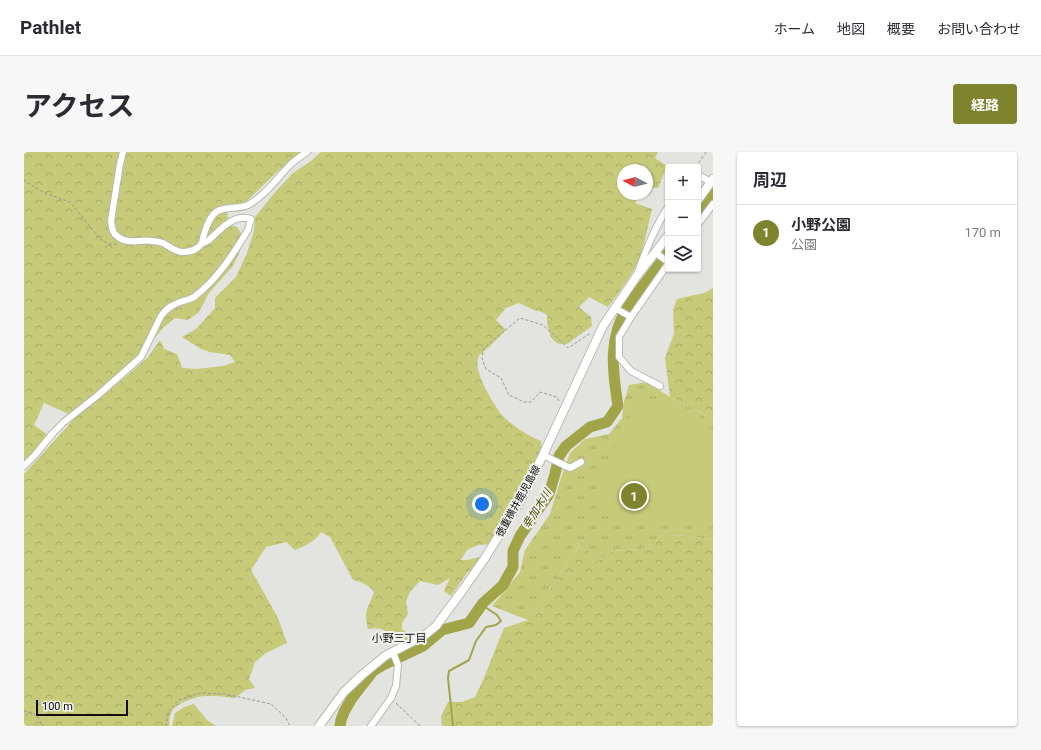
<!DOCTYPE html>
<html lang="ja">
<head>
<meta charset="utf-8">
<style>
  body { margin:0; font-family:Roboto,"Noto Sans JP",sans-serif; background:#f7f7f7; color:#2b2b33 }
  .controls { position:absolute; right:12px; top:12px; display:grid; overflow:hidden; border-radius:4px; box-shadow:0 1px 3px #0004 }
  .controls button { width:36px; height:36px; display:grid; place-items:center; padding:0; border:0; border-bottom:1px solid #e1e1e2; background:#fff; color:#2b2b33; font:20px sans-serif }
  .compass { position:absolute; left:593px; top:12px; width:36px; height:36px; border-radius:50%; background:#fff; box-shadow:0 1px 3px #0004; rotate:277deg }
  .scale { position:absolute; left:12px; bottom:10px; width:92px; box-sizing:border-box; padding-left:4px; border:2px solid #0e0e0d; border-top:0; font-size:11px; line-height:14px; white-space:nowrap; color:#0e0e0d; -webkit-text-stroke:3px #f0f1ed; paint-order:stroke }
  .you { position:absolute; left:458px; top:352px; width:14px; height:14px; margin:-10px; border:3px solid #fff; border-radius:50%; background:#1a73e8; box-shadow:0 0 0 6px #1a73e833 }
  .badge { display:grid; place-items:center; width:26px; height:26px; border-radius:50%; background:#80832d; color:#fff; font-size:13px; font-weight:700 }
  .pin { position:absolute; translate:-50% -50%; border:2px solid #fff; box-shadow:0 1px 4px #0006 }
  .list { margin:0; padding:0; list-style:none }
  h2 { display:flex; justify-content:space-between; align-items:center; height:52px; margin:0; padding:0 16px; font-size:17px }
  h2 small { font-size:13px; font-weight:400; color:#7c7c81 }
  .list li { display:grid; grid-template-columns:26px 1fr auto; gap:12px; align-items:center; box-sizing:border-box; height:56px; padding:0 16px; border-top:1px solid #e1e1e2 }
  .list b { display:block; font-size:15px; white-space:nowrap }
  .list p { margin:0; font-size:13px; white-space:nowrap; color:#7c7c81 }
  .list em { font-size:13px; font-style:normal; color:#7c7c81 }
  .icon { flex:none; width:22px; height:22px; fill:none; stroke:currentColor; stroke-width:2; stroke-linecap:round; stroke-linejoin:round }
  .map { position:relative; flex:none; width:689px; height:574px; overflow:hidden; border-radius:4px }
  header { display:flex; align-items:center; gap:24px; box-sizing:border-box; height:56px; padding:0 20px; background:#fff; border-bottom:1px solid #e1e1e2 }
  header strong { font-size:19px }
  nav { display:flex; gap:22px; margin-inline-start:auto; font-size:14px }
  .intro { display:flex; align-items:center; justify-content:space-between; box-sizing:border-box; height:96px; padding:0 24px }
  h1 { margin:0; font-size:28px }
  .button { padding:10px 18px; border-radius:4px; background:#80832d; color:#fff; font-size:14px; font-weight:700 }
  main { display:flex; gap:24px; padding:0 24px }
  aside { flex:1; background:#fff; border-radius:4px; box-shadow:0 1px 3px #0004 }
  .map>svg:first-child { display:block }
  .forest { fill:url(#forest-crowns) }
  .park { fill:url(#park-tufts) }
  .pitch { fill:#c6ca79 }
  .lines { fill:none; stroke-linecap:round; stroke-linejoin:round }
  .stream { stroke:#a1a548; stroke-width:2 }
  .river { stroke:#a1a548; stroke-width:11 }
  .minor-casing { stroke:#b8b8b5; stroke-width:8 }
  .secondary-casing { stroke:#b8b8b5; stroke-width:10 }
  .path { stroke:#989896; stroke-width:1; stroke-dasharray:3 2; stroke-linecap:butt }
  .minor { stroke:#fff; stroke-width:6 }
  .secondary { stroke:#fff; stroke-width:8 }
  .labels { text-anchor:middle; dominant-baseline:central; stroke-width:4; stroke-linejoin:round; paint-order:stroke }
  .street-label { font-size:10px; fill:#0e0e0d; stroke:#f0f1ed }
  .water-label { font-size:11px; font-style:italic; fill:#4f5008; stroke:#f0f1ed }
  .neighbourhood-label { font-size:11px; fill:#0e0e0d; stroke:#f0f1ed }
</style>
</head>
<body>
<header>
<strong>Pathlet</strong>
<nav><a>ホーム</a><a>地図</a><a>概要</a><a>お問い合わせ</a></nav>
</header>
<div class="intro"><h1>アクセス</h1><a class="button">経路</a></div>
<main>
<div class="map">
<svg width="689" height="574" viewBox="0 0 689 574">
  <defs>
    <pattern id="forest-crowns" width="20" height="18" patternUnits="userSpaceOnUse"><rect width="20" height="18" fill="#c6ca79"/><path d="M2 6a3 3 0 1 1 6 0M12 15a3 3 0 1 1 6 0" fill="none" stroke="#a9ac67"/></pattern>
    <pattern id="park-tufts" width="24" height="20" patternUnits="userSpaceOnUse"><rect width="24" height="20" fill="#c6ca79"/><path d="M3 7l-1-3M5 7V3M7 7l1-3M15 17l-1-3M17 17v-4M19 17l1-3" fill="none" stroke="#a9ac67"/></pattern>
  </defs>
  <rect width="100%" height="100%" fill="#e3e3e0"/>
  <g class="forest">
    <polygon points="0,0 286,0 273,11 256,17 222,50 203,55 204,72 213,75 221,88 209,114 185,141 175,160 164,168 151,166 139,176 117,203 85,232 55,254 45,262 20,251 10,273 24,283 0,311"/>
    <path d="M297,0H634L631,6L643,14L634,36L623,35V18H599V42H616L611,51L628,57C624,73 621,90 616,105C609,123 595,140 584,155L565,145L555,155L567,165L568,174L543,192C540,192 535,192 533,191C524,185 523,173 523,163L518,160L510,158L495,151L482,156L472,168L482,178C476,184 470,190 464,196C461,198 457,201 455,204C447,217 470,253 478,263C487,273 504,284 517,289L518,301L495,354L466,392L454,393L443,398L437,408C445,409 452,405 460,404L454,413H451L443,421L427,444L420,439L426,426L414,433L396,429L386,440L382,450L384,462L378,471V477L390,486L374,494C363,481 362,474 344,477C343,473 342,468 342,463C342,456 348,448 350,440C345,433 338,430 329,428L306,385L297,380C290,391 282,393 271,398L262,390L242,395L227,418L254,466L263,491L242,501L231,510L225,527L231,536L221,538L211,546C201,545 190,543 180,544C171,545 153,551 148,559C146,562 145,570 145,574H0V322L51,266L106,221L124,205L136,188L140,197L153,202L158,216L172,217L199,214L211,210L206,203L186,200L177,197L158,185L172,177L191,156V146L212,125L223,101L230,79L231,65L253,38L269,21L287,9Z"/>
    <polygon points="689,136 689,267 646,245 641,206 650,182 649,157 653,147 680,141"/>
    <polygon points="636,383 667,384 689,388 689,574 418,574 417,564 424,550 438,550 451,545 459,528 480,476 504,468 536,423 544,409 562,385 573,409 589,399 627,396"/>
    <polygon points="170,552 183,568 192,574 148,574 151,561 160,555"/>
  </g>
  <polygon class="park" points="622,230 646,245 689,267 689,388 667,384 636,383 627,396 589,399 573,409 565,404 561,386 544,409 536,423 504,468 468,454 496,420 501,398 526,362 537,326 546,301 561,287 585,282 598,266 600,250 605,233"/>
  <path class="pitch" d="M625,251C630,251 636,250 641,251C659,253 679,264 689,279V362L679,373L609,367L592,366L583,359L573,344V334L572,332L612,253Z"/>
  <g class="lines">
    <polyline class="stream" points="429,574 424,526 425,519 445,508 452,489 462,475 472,473 477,469 473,463 458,453"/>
    <g class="river">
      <polyline points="674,59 689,38"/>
      <path d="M316,574L317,568L320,560L328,546L349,519L359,513L399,494L418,478L445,471L459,451L479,433L489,415V399L496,384L525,342L531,322L535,304L542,294L566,275L583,270L594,254C588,216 584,186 605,152L644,101"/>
    </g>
    <g class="minor-casing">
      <g id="minor">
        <polyline points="674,23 687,30"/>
        <polyline points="674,72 689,52"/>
        <path d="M178,91C179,83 184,69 189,63C197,53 213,58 224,53C242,43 252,27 266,13C271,8 277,4 283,0"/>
        <polyline points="631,100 644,110"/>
        <path d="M614,120C622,97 631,75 644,55"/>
        <polyline points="591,156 607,165"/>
        <polyline points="636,234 607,219 595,205 595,185 607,165 644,112"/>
        <polyline points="519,303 546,316 557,310"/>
        <path d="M0,314L11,303L28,282L40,270L73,244L117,205L137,164C144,155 148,153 159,149C163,148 167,147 170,145C194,127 209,102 224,78L227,67C210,61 197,77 185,88C183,90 180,90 177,92C176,94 175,95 173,96C169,99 163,100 158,100C150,99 146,95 139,91C136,90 131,89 127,89C116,87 105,93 94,85C88,81 88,75 87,69L96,12L99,0"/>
        <polyline points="347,574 367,546 372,534 374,513 369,501"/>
      </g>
    </g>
    <g class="secondary-casing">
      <g id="secondary">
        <polyline points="674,48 689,27"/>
        <polyline points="295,574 320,540 338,523 361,504 401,483 412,474 438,439 461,406 496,349 519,303 579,174 612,125 644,84"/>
      </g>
    </g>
    <g class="path">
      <polyline points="672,15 682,0"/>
      <polyline points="0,27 2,30 21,41 46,50 76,87 85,92 94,92"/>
      <polyline points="535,249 533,245 516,240 507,250 500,250 485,243 477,226 462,217 458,206 460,196 496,166 519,173 544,196 567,181"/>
      <polyline points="372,551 396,574"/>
      <path d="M0,559C12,560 13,564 19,574"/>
      <polyline points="142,574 145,559 155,548 176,541 201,542 247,552 262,566 266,574"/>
    </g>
    <use href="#minor" class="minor"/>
    <use href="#secondary" class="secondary"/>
  </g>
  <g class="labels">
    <g class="street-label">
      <text transform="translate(494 349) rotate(-61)">徳重横井鹿児島線</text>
    </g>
    <g class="water-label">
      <text transform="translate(513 357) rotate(-58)">幸加木川</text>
    </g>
    <g class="neighbourhood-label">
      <text x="375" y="486">小野三丁目</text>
    </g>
  </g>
</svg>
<div class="controls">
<button>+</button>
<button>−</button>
<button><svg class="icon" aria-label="layers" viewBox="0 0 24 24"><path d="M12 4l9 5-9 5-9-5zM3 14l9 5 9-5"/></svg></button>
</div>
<svg class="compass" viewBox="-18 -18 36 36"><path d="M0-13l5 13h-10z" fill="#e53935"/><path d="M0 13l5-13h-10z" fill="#7c7c81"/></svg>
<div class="scale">100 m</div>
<div class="you"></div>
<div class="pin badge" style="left:610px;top:344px">1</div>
</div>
<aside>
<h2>周辺<small></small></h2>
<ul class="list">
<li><span class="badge">1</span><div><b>小野公園</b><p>公園</p></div><em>170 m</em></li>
</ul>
</aside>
</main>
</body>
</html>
